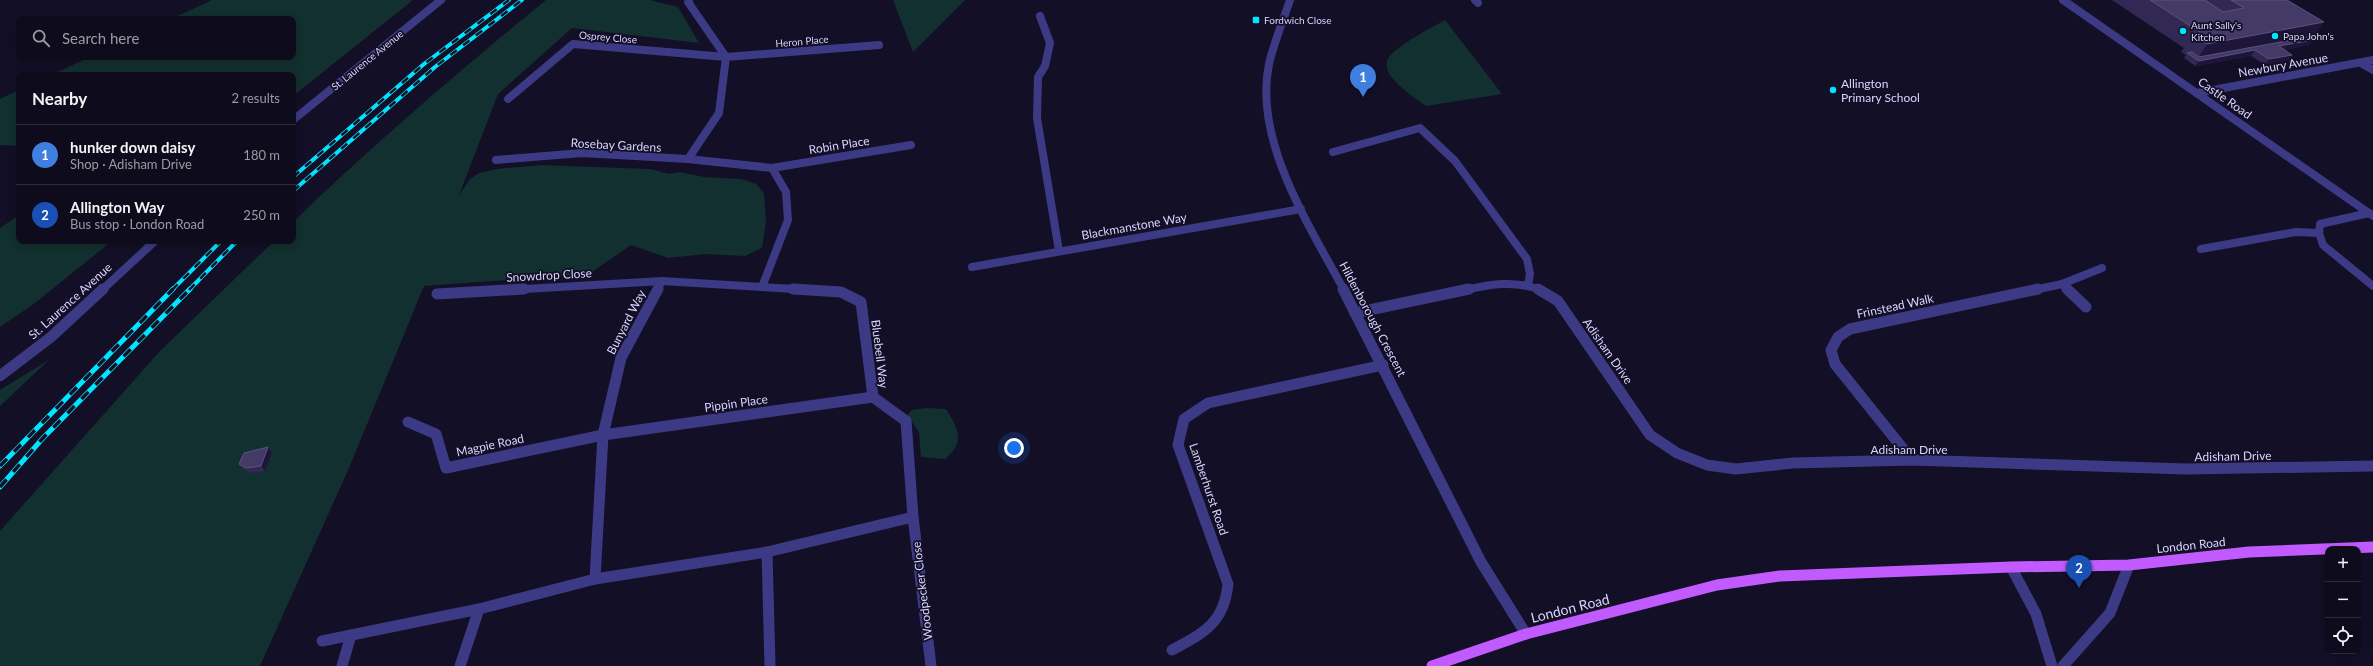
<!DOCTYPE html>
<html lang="en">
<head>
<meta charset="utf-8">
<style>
  body { margin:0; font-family:Lato,sans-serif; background:#1c1929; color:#f1f3f6 }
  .controls { position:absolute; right:12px; bottom:12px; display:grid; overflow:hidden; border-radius:8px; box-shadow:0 2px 10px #0003 }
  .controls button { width:36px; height:36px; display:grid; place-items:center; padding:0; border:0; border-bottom:1px solid #2e2b3b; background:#0e0b1c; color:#f1f3f6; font:20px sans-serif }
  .you { position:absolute; left:1014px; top:448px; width:14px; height:14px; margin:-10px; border:3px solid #fff; border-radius:50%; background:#1a73e8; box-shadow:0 0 0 6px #1a73e833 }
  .badge { display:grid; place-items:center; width:26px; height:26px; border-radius:50%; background:#db2777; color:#fff; font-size:13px; font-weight:700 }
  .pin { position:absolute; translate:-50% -33px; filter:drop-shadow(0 1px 2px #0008) }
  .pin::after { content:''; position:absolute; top:21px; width:14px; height:12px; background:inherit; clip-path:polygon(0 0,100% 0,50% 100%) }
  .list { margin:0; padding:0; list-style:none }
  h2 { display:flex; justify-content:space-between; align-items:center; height:52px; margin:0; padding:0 16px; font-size:17px }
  h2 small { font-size:13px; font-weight:400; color:#9b9ba3 }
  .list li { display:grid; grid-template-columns:26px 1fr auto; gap:12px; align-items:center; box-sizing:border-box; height:60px; padding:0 16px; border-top:1px solid #2e2b3b }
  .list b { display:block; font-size:15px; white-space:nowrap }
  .list p { margin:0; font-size:13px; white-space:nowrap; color:#9b9ba3 }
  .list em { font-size:13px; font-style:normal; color:#9b9ba3 }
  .icon { flex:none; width:22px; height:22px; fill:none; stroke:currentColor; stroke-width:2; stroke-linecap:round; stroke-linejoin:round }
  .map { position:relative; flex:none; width:2373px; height:666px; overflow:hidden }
  .search { position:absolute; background:#0e0b1c; box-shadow:0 2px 10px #0003; left:16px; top:16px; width:280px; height:44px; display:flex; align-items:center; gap:10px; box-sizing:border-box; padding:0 14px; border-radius:8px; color:#9b9ba3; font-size:15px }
  .panel { position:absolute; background:#0e0b1c; box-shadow:0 2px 10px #0003; left:16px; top:72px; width:280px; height:172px; border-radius:8px }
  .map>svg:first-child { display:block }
  .green { fill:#12302f }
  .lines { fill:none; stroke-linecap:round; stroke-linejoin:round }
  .street-far1 { stroke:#3d3a85; stroke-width:8 }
  .street { stroke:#3d3a85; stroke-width:11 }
  .primary { stroke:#c25bff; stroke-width:11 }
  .rail-far1-casing { stroke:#00e5ff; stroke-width:4 }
  .rail-casing { stroke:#00e5ff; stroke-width:5 }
  .rail-far1 { stroke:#130f26; stroke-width:2.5; stroke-dasharray:8; stroke-linecap:butt }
  .rail { stroke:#130f26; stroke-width:3.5; stroke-dasharray:10; stroke-linecap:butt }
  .wall { fill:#312854 }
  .shaded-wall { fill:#1d163a }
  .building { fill:#433a66; stroke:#5a527e }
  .poi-dot { fill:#00e5ff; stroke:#130f26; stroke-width:1.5 }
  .labels { text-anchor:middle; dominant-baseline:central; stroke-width:3.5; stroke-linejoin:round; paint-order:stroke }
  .far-poi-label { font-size:10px; fill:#d9d4ff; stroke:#130f26; text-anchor:start }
  .far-street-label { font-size:10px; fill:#d9d4ff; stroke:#130f26 }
  .street-label { font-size:12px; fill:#d9d4ff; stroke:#130f26 }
  .poi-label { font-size:12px; fill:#d9d4ff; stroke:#130f26; text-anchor:start }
  .near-street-label { font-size:14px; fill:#d9d4ff; stroke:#130f26 }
</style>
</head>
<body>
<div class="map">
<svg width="2373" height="666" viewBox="0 0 2373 666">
  <rect width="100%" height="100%" fill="#130f26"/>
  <g class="green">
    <polygon points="212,0 413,0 293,96 293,75 51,75 90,57 293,57 293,19 171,19"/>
    <path d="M546,0H650L678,7L699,43L572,28L498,94L459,195L470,179L479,173L496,169L541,165L650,169L669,174L679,172L704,177L741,179L756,184L764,193L766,221L762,248L745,256L706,254L668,258L631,245L589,274L424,286L349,468L260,666H0V531L160,351L274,241H293V222C374,144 459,71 546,0Z"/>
    <polygon points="893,0 965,0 913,52"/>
    <path d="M1445,20L1502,94L1426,106C1415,98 1382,77 1387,61C1391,48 1433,27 1445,20Z"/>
    <polygon points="19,90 19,146 0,145 0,99"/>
    <polygon points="19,215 19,241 112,241 35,303 0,327 0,228"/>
    <polygon points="50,359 0,406 0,390"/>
    <path d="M926,408L946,409C958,428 966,442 945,459L921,457L919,432L907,415L912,410Z"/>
  </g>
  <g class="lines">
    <g class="street-far1">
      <path d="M1290,0C1283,21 1274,42 1269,64C1253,140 1309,225 1344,290"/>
      <polyline points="1475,0 1478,3"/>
      <polyline points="2063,0 2373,216"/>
      <polyline points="1040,16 1050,43 1045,66 1038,77 1037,118 1059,251"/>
      <polyline points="2361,63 2373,70"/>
      <polyline points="2197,93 2373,60"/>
      <polyline points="508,99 573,44 726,57 879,45"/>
      <polyline points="293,120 441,0"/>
      <polyline points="1333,152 1420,128 1455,161 1527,259 1530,274 1528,285"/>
      <polyline points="496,160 582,153 688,159"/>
      <polyline points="772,168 911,145"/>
      <polyline points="2369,213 2320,224 2319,233 2323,245 2373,286"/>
      <polyline points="2201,249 2296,232 2319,233"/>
      <polyline points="972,267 1301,209"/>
      <polyline points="2062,284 2068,290"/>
      <polyline points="762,287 809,290"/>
      <polyline points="102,290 155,241"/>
      <polyline points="506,290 662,281"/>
      <polyline points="657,290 662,281 762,287 788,220 786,192 772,168 688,159 719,113 726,57 688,2 689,0"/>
      <path d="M1465,290C1491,284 1515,280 1541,290"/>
      <polyline points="2034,290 2062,284 2102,268"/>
    </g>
    <g class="street">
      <polyline points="658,289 621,358 603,435 595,579 767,552 770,666"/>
      <polyline points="793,289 841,292 861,302 873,397 906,421 913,517 931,666"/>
      <polyline points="1343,289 1481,562 1526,634"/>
      <polyline points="1538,289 1558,301 1650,435 1677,453 1707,465 1736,469 1793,463 1912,460 2186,469 2373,466"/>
      <polyline points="2067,289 2086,307"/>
      <polyline points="437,294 524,289"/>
      <polyline points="1355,313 1469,289"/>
      <polyline points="0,376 51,337 103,289"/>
      <polyline points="408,422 436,434 446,468 603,435 873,397"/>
      <polyline points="1912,460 1835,364 1831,350 1838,337 1850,329 2038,289"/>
      <polyline points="767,552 913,517"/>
      <polyline points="2011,567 2036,614 2052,666"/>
      <polyline points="322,641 479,609"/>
      <path d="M1172,650C1204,633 1224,623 1228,584L1178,445L1184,419L1208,403L1383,365"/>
      <polyline points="342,666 351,635"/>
      <polyline points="460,666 479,609 595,579"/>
      <polyline points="2063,666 2110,613 2129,565"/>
    </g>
    <polyline class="primary" points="1432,666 1526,634 1717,585 1780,576 2011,567 2129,565 2249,552 2373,547"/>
    <g class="rail-far1-casing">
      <g id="rail-far1">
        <polyline points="293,177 424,64 509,0"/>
        <polyline points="293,191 435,67 522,0"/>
        <polyline points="172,290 221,241"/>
        <polyline points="189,290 237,241"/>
      </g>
    </g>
    <g class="rail-casing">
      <g id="rail">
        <polyline points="0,466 173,289"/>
        <polyline points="0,487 43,438 190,289"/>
      </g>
    </g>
    <use href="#rail-far1" class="rail-far1"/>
    <use href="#rail" class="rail"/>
  </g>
  <g class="wall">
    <polygon points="2112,0 2287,0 2312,39 2309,45 2285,50 2289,60 2265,65 2251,56 2195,66 2184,58 2186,55 2181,52 2184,48"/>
    <polygon points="272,453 265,471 250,473 244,469 239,464"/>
  </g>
  <g class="shaded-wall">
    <polygon points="2324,22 2311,40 2255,50 2251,56 2195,66 2199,61 2197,60 2207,44"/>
    <polygon points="2313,40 2309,45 2275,52 2279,46"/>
    <polygon points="2292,55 2289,60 2265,65 2269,59"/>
    <polygon points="268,447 272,453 265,471 261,466"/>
  </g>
  <g class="building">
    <polygon points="2150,0 2205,0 2223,12 2244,8 2231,0 2287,0 2324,22 2207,44 2192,34 2200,32"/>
    <polygon points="2308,37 2313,40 2279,46 2292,55 2269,59 2255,50 2199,61 2187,53 2192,52 2199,57"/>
    <polygon points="268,447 261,466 246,468 239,464 244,453"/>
  </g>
  <g class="poi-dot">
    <rect x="1252" y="16" width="8" height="8" rx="2"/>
    <circle cx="2183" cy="31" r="4"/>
    <circle cx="2275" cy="36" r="4"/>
    <circle cx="1833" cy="90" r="4"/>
  </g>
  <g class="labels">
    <g class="far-poi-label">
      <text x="1264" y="20">Fordwich Close</text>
      <text x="2191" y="25">Aunt Sally's<tspan x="2191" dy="12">Kitchen</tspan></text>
      <text x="2283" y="36">Papa John's</text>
    </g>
    <g class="far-street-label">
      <text transform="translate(608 37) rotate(5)">Osprey Close</text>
      <text transform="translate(802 41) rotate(-5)">Heron Place</text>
      <text transform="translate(367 60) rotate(-39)">St. Laurence Avenue</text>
    </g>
    <g class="street-label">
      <text transform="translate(2283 65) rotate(-10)">Newbury Avenue</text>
      <text transform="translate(2225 98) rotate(35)">Castle Road</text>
      <text transform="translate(616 145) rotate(3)">Rosebay Gardens</text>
      <text transform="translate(839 145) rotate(-9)">Robin Place</text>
      <text transform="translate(1134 226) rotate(-10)">Blackmanstone Way</text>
      <text transform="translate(549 275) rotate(-3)">Snowdrop Close</text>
      <text transform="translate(70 301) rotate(-42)">St. Laurence Avenue</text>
      <text transform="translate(1895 306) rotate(-12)">Frinstead Walk</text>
      <text transform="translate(1373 319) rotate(62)">Hildenborough Crescent</text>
      <text transform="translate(626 322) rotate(-63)">Bunyard Way</text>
      <text transform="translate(1608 351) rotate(55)">Adisham Drive</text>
      <text transform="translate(880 354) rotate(83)">Bluebell Way</text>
      <text transform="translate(736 403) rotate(-8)">Pippin Place</text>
      <text transform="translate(490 445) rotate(-12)">Magpie Road</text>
      <text x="1909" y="449">Adisham Drive</text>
      <text transform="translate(2233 456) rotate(-1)">Adisham Drive</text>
      <text transform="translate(1209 489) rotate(71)">Lamberhurst Road</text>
      <text transform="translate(2191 545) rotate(-6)">London Road</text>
      <text transform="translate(922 591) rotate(-97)">Woodpecker Close</text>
    </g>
    <g class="poi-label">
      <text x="1841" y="83">Allington<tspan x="1841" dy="14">Primary School</tspan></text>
    </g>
    <g class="near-street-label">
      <text transform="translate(1570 608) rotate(-14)">London Road</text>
    </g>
  </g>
</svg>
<div class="controls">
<button>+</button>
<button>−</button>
<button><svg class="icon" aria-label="locate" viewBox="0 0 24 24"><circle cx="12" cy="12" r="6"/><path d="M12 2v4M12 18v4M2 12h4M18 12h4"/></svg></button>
</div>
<div class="you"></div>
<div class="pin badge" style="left:1363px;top:97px;background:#3f7fe0">1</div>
<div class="pin badge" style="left:2079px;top:588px;background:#1a4fb4">2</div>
<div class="search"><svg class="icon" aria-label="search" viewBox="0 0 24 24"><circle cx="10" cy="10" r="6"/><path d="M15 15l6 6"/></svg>Search here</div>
<section class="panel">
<h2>Nearby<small>2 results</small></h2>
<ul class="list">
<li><span class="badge" style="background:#3f7fe0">1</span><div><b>hunker down daisy</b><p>Shop · Adisham Drive</p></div><em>180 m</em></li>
<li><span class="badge" style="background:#1a4fb4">2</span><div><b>Allington Way</b><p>Bus stop · London Road</p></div><em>250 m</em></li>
</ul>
</section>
</div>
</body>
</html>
